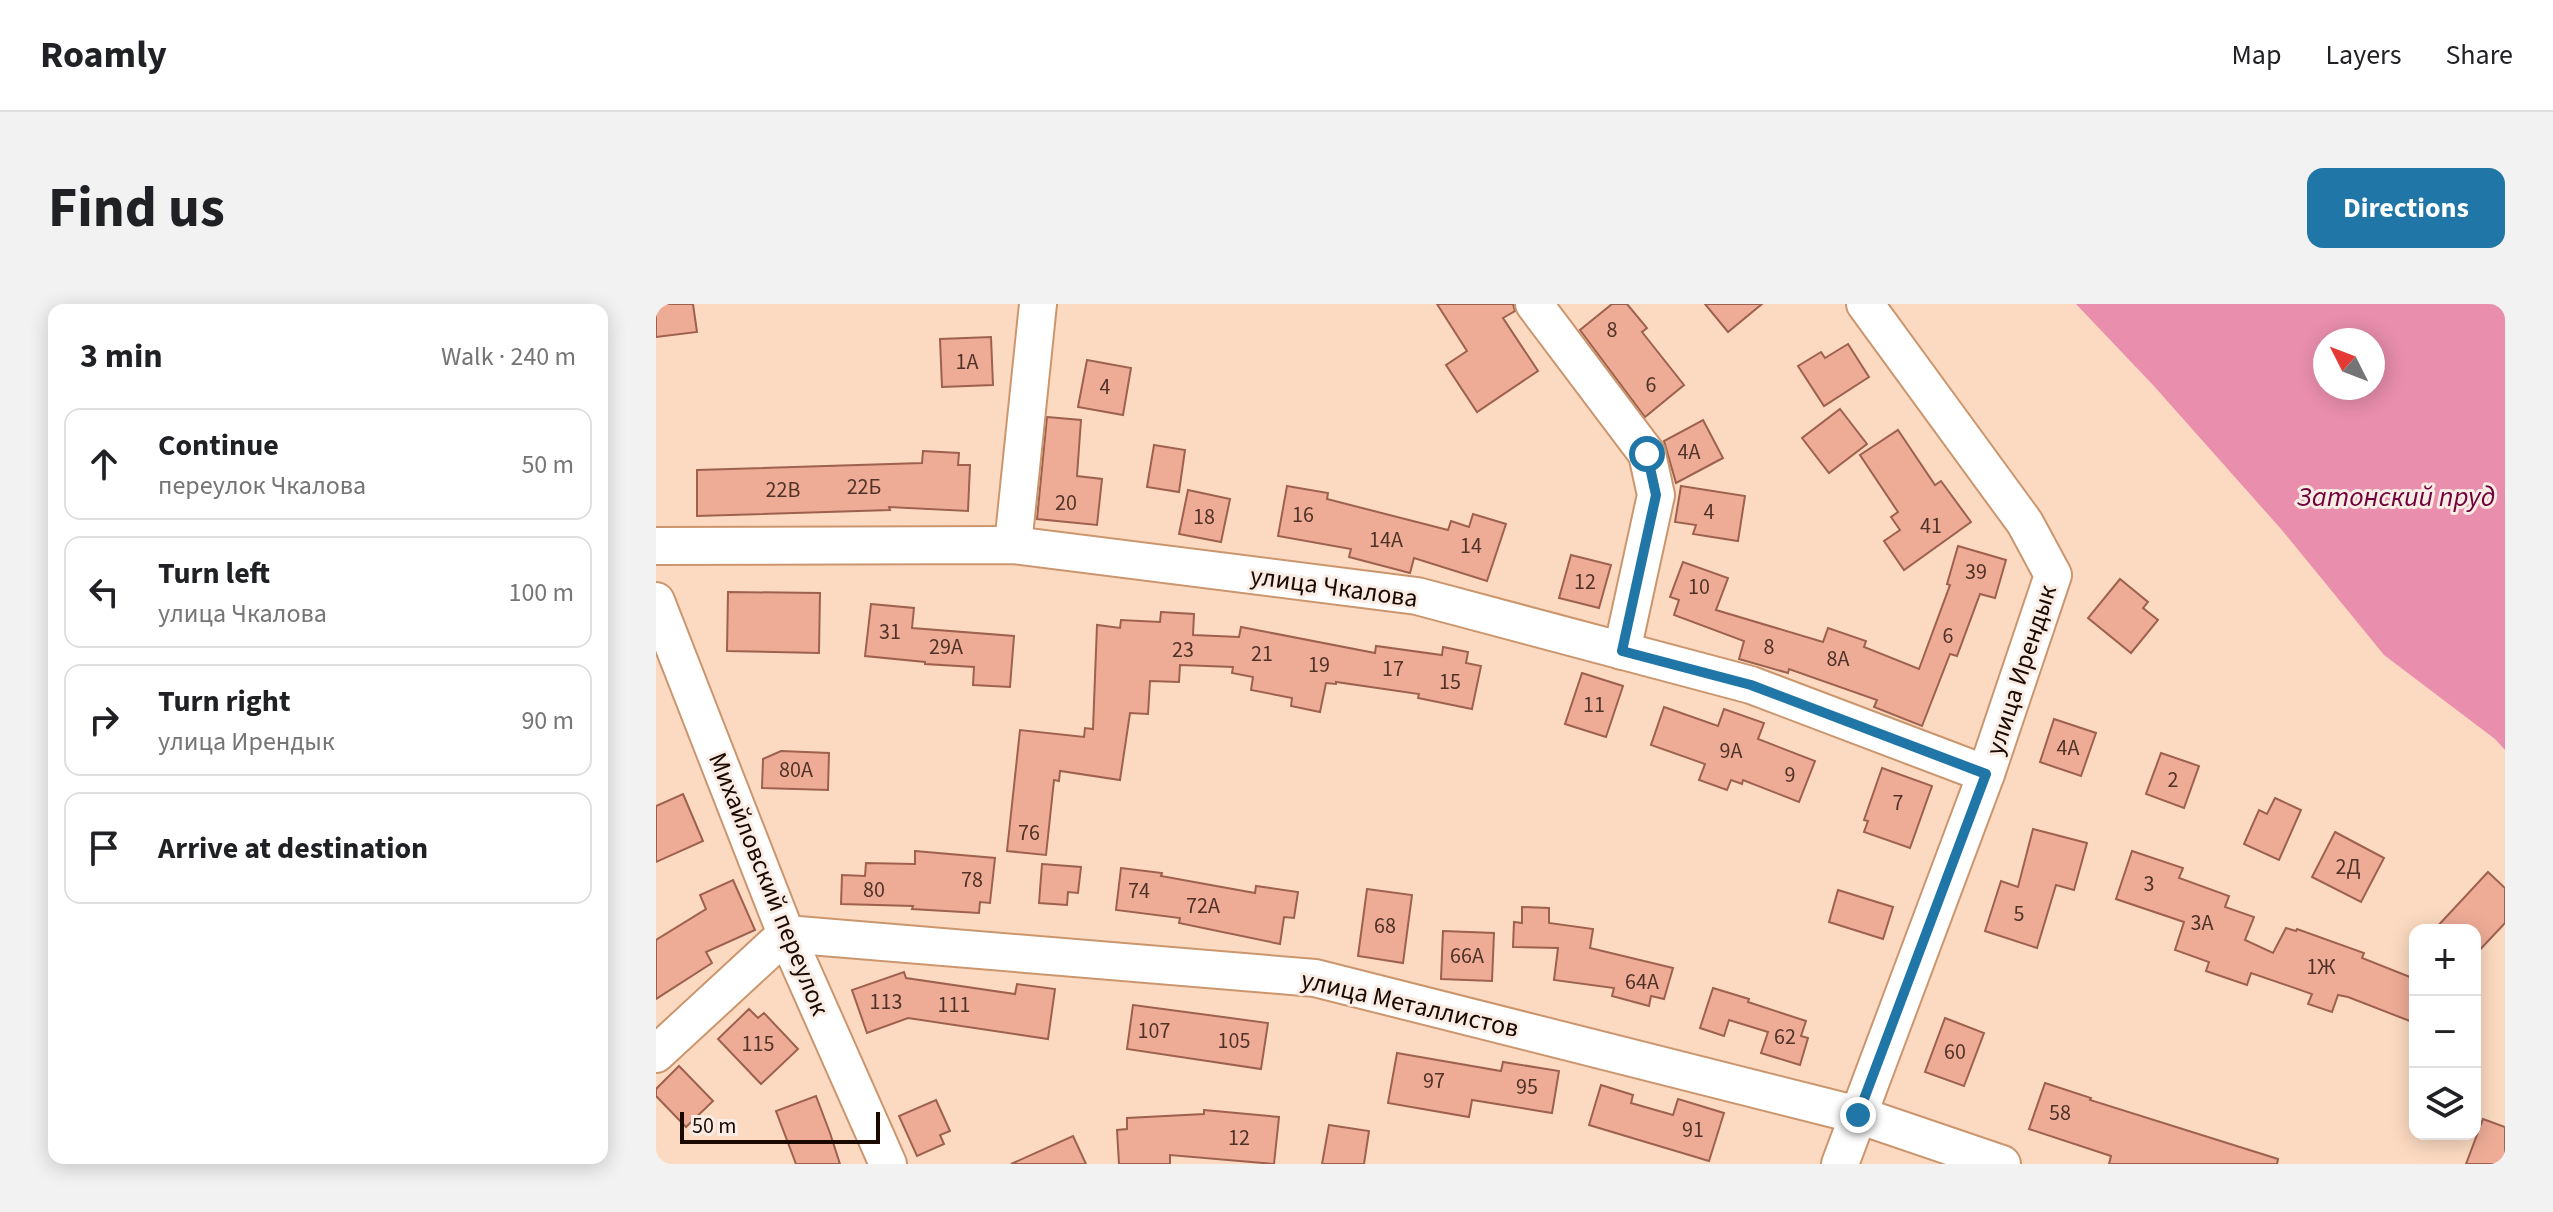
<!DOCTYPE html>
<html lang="en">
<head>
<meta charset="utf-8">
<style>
  body { margin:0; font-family:"Source Sans 3",sans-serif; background:#f2f2f2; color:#202124 }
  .controls { position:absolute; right:24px; bottom:24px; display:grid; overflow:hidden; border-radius:16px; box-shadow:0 4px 20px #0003 }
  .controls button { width:72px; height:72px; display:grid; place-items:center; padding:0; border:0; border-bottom:2px solid #e0e0e0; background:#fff; color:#202124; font:40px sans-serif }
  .compass { position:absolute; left:1657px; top:24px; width:72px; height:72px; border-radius:50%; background:#fff; box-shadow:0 4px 20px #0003; rotate:312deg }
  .scale { position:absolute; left:24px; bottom:20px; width:200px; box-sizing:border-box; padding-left:8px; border:4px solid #1b0900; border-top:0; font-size:22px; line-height:28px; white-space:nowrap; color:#1b0900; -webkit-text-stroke:6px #f8ece4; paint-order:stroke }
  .stop { position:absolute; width:24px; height:24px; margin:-18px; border:6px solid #2076a6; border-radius:50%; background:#fff }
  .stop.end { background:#2076a6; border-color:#fff; box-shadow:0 2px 8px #0008 }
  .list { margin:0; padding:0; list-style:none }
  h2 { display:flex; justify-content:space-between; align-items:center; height:104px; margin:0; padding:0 32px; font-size:34px }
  h2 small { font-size:26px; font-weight:400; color:#757577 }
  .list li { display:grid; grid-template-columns:52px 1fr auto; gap:24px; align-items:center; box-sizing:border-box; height:112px; margin:0 16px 16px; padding:0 16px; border:2px solid #e0e0e0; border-radius:16px }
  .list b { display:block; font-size:30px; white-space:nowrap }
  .list p { margin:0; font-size:26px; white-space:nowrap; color:#757577 }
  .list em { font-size:26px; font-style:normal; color:#757577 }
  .icon { flex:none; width:44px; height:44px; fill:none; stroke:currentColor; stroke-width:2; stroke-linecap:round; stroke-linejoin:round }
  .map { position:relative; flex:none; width:1849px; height:860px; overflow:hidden; border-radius:16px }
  header { display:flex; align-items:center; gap:48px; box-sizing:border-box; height:112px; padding:0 40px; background:#fff; border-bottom:2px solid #e0e0e0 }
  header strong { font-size:38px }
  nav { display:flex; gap:44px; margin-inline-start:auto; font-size:28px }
  .intro { display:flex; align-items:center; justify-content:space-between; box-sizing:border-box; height:192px; padding:0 48px }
  h1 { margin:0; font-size:56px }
  .button { padding:20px 36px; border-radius:16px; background:#2076a6; color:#fff; font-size:28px; font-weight:700 }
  main { display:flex; gap:48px; padding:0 48px }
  aside { flex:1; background:#fff; border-radius:16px; box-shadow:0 4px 20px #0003 }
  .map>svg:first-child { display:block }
  .water { fill:#e98ead; fill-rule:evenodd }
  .building { fill:#eeac97; stroke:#9d614e; stroke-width:2 }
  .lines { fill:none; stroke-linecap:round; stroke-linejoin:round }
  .minor-casing { stroke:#cb966e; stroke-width:40 }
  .minor { stroke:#fff; stroke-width:36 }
  .route { stroke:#2076a6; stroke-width:10 }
  .labels { text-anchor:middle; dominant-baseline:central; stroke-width:6; stroke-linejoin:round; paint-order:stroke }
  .number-label { font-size:22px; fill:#503226 }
  .street-label { font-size:26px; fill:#1b0900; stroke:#f8ece4 }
  .water-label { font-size:28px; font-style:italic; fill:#71013b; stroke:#f8ece4 }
</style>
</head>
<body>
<header>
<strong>Roamly</strong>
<nav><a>Map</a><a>Layers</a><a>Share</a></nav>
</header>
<div class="intro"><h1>Find us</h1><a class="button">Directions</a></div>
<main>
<aside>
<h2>3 min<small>Walk · 240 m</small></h2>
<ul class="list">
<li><svg class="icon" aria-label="ahead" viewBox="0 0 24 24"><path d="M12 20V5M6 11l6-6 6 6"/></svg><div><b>Continue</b><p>переулок Чкалова</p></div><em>50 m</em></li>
<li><svg class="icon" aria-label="left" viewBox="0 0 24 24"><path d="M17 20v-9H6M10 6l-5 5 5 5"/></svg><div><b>Turn left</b><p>улица Чкалова</p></div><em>100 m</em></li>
<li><svg class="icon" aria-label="right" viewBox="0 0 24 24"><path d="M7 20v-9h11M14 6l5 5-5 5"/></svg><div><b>Turn right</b><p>улица Ирендык</p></div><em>90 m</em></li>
<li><svg class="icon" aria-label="arrive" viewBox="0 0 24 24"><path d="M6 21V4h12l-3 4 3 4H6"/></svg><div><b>Arrive at destination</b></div></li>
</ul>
</aside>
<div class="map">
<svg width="1849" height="860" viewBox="0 0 1849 860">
  <rect width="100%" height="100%" fill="#fcdac1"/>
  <path class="water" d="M1420,0H1849V446L1839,435L1728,351L1625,225L1497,81ZM1669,36H1717V84H1669Z"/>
  <g class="building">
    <polygon points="0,0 37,0 41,28 0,33"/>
    <polygon points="781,0 857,0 859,7 847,14 882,67 821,108 790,61 811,47"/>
    <polygon points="956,0 971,0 991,24 986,28 1028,81 989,113 924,26"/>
    <polygon points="1049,0 1106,0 1072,28"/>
    <polygon points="335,33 337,81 286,83 284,35"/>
    <polygon points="1192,40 1213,73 1168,102 1142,62 1165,48 1169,54"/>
    <polygon points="431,56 475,64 467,111 422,103"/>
    <polygon points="1184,105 1211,140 1173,169 1146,134"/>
    <polygon points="391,113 425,116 421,172 446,175 441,221 381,215"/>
    <polygon points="1047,116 1067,154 1020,179 1008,137"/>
    <polygon points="1242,126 1279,181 1285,177 1315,218 1248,266 1228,237 1244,226 1235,213 1242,208 1204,151"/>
    <polygon points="498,141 529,146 523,188 491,183"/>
    <polygon points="267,147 303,149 302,161 314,161 312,207 233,203 234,206 41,212 41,166 266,159"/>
    <polygon points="631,182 672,189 671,195 792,226 795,217 813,223 817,210 850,220 831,277 758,254 754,269 693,253 695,245 622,232"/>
    <polygon points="1025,182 1089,192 1082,237 1037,230 1040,221 1019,218"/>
    <polygon points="532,186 574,195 565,238 523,230"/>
    <polygon points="1302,242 1350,256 1339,294 1324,290 1301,352 1294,350 1266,422 1218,403 1221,396 1133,365 1132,369 1083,355 1088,337 1018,311 1023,296 1014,293 1027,258 1072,274 1060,306 1167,338 1172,324 1210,337 1208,343 1263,365 1294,281 1291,280"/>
    <polygon points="915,251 955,261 943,304 903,294"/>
    <polygon points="1464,275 1492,298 1487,304 1502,316 1475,349 1432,314"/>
    <polygon points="72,288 164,289 163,349 71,347"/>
    <polygon points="215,300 258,304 256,324 358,332 354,383 317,381 318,363 269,360 269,358 209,352"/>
    <polygon points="505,308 538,310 537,331 583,333 585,323 719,349 720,342 786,351 787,343 812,348 810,359 825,362 816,405 762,394 763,390 680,378 680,380 670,379 664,408 635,402 636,394 595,386 597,373 576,369 577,363 524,361 523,378 494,377 492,410 474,409 464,476 404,467 403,477 398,476 390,551 351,547 364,426 428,433 429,424 437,425 441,321 464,324 465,316 504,318"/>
    <polygon points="926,369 967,382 950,433 909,420"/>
    <polygon points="1008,403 1062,422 1068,405 1108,419 1102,435 1159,457 1143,498 1087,476 1086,480 1075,476 1071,486 1043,476 1049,460 995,441"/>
    <polygon points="1398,415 1440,429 1425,472 1384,458"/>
    <polygon points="125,447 173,449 172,486 106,484 107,455"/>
    <polygon points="1505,449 1543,462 1528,504 1490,490"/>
    <polygon points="1226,464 1276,482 1254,544 1208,528 1212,517 1208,516"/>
    <polygon points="27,490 47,537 0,558 0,502"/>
    <polygon points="1619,494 1645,506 1623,556 1588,540 1603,506 1611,510"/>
    <polygon points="1377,525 1431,539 1418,586 1400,581 1381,644 1329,627 1345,577 1362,583"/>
    <polygon points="1679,528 1728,554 1705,598 1656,573"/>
    <polygon points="259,547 339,554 334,599 324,598 323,609 256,605 257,602 185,600 186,571 209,572 210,559 259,560"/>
    <polygon points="1476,547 1527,564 1523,574 1573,592 1569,603 1598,613 1589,636 1617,649 1630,624 1640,627 1641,625 1708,649 1706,654 1759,675 1759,719 1692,693 1682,691 1676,708 1652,700 1656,690 1595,669 1591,681 1550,667 1553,658 1519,646 1528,618 1460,595"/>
    <polygon points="386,560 425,563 422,589 412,588 411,601 383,599"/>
    <polygon points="465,564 506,569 505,572 599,589 600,582 642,588 638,614 628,613 624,640 523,619 524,614 460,606"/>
    <polygon points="1832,568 1849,584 1849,619 1819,651 1819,626 1778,626"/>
    <polygon points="77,576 99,626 50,648 56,659 0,695 0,636 50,605 44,591"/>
    <polygon points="711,585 756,591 747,659 702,652"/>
    <polygon points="1182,586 1237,603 1227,635 1173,618"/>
    <polygon points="866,603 893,604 893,619 937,625 934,644 1017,664 1008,695 995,692 993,702 956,692 958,684 898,676 902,644 857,643 858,618 866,619"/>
    <polygon points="787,627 838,629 836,677 785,675"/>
    <polygon points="248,668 250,674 359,690 361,680 399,685 392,735 252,714 211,729 196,686"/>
    <polygon points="1057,684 1093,695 1092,698 1150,717 1145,732 1152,734 1144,761 1105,749 1112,728 1073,716 1068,732 1044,724"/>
    <polygon points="477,701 612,719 605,765 471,745"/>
    <polygon points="93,705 102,714 108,709 142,745 105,780 62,735"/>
    <polygon points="1289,714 1328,729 1308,782 1269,768"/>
    <polygon points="741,749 845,767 847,758 903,767 896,809 816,796 813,813 732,799"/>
    <polygon points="23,762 57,797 30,823 0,792 0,785"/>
    <polygon points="1389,779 1435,794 1434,796 1622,855 1621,860 1453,860 1455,852 1373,825"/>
    <polygon points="945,781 977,791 975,799 1017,811 1022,795 1068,809 1053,857 933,821"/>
    <polygon points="160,792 174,829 184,860 140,860 120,807"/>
    <polygon points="280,796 294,827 284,831 288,840 261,852 243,812"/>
    <polygon points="548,806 623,813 618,860 514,851 514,860 463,860 461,826 471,825 471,814 548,810"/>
    <polygon points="1827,815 1849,823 1849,860 1810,860"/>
    <polygon points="673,821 713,827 708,860 666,860"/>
    <polygon points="417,832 430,860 355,860"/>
  </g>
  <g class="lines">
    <g class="minor-casing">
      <g id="minor">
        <polyline points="878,0 991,150 1000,191 966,347"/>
        <polyline points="357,241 382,0"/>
        <polyline points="0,242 357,241 761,292 1095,381 1330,470"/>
        <polyline points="0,297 130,630 232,860"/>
        <polyline points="0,750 130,630 659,674 1202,811 1346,860"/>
        <polyline points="1184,860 1330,470 1397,271 1369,219 1209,0"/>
      </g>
    </g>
    <use href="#minor" class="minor"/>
  </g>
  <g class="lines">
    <polyline class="route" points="991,150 1000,191 966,347 1095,381 1330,470 1202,811"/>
  </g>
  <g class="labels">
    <g class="number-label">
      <text x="956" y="26">8</text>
      <text x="311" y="58">1А</text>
      <text x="995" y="81">6</text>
      <text x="449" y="83">4</text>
      <text x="1033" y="148">4А</text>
      <text x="208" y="183">22Б</text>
      <text x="127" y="186">22В</text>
      <text x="410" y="199">20</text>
      <text x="1053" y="208">4</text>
      <text x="647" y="211">16</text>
      <text x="548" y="213">18</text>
      <text x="1275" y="222">41</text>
      <text x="730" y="236">14А</text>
      <text x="815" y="242">14</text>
      <text x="1320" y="268">39</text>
      <text x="929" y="278">12</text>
      <text x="1043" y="283">10</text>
      <text x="234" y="328">31</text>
      <text x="1292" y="332">6</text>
      <text x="290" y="343">29А</text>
      <text x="1113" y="343">8</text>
      <text x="527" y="346">23</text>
      <text x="606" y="350">21</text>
      <text x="1182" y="355">8А</text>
      <text x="663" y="361">19</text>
      <text x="737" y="365">17</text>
      <text x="794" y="378">15</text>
      <text x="938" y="401">11</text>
      <text x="1412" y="444">4А</text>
      <text x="1075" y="447">9А</text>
      <text x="140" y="466">80А</text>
      <text x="1134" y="471">9</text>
      <text x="1517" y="476">2</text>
      <text x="1242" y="499">7</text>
      <text x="373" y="529">76</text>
      <text x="1692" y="563">2Д</text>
      <text x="316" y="576">78</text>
      <text x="1493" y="580">3</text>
      <text x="218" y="586">80</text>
      <text x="483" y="587">74</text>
      <text x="547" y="602">72А</text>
      <text x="1363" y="610">5</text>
      <text x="1546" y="619">3А</text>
      <text x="729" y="622">68</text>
      <text x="811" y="652">66А</text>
      <text x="1665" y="663">1Ж</text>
      <text x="986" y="678">64А</text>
      <text x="230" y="698">113</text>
      <text x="298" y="701">111</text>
      <text x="498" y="727">107</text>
      <text x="1129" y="733">62</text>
      <text x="578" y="737">105</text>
      <text x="102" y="740">115</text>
      <text x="1299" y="748">60</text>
      <text x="778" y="777">97</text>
      <text x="871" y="783">95</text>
      <text x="1404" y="809">58</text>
      <text x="1037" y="826">91</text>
      <text x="583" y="834">12</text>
    </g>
    <g class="street-label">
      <text transform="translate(678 283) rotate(8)">улица Чкалова</text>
      <text transform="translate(1365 366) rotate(-72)">улица Ирендык</text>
      <text transform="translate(113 580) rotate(68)">Михайловский переулок</text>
      <text transform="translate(754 700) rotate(13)">улица Металлистов</text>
    </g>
    <g class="water-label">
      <text x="1740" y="193">Затонский пруд</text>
    </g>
  </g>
</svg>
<div class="controls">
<button>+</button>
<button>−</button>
<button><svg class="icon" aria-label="layers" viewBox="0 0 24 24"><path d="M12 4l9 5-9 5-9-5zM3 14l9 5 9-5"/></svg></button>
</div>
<svg class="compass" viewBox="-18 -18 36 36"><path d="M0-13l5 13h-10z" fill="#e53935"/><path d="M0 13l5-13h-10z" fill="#757577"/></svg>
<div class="scale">50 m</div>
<div class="stop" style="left:991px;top:150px"></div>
<div class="stop end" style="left:1202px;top:811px"></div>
</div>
</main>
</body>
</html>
